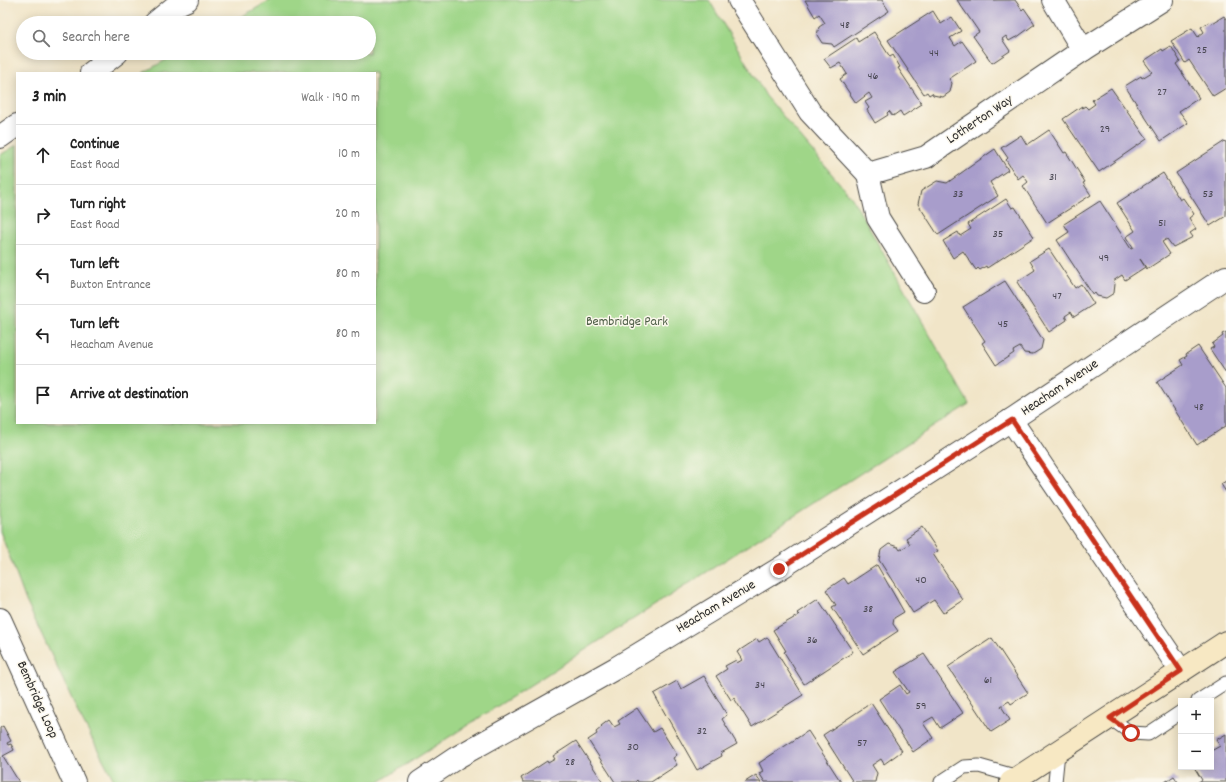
<!DOCTYPE html>
<html lang="en">
<head>
<meta charset="utf-8">
<style>
  body { margin:0; font-family:Dekko,sans-serif; background:#f2f2f2; color:#222 }
  .controls { position:absolute; right:12px; bottom:12px; display:grid; overflow:hidden; border-radius:0px; box-shadow:0 2px 10px #0003 }
  .controls button { width:36px; height:36px; display:grid; place-items:center; padding:0; border:0; border-bottom:1px solid #e0e0e0; background:#fff; color:#222; font:20px sans-serif }
  .stop { position:absolute; width:12px; height:12px; margin:-9px; border:3px solid #c8321e; border-radius:50%; background:#fff }
  .stop.end { background:#c8321e; border-color:#fff; box-shadow:0 1px 4px #0008 }
  .list { margin:0; padding:0; list-style:none }
  h2 { display:flex; justify-content:space-between; align-items:center; height:52px; margin:0; padding:0 16px; font-size:17px }
  h2 small { font-size:13px; font-weight:400; color:#767676 }
  .list li { display:grid; grid-template-columns:26px 1fr auto; gap:12px; align-items:center; box-sizing:border-box; height:60px; padding:0 16px; border-top:1px solid #e0e0e0 }
  .list b { display:block; font-size:15px; white-space:nowrap }
  .list p { margin:0; font-size:13px; white-space:nowrap; color:#767676 }
  .list em { font-size:13px; font-style:normal; color:#767676 }
  .icon { flex:none; width:22px; height:22px; fill:none; stroke:currentColor; stroke-width:2; stroke-linecap:round; stroke-linejoin:round }
  .map { position:relative; flex:none; width:1226px; height:782px; overflow:hidden }
  .search { position:absolute; background:#fff; box-shadow:0 2px 10px #0003; left:16px; top:16px; width:360px; height:44px; display:flex; align-items:center; gap:10px; box-sizing:border-box; padding:0 14px; border-radius:22px; color:#767676; font-size:15px }
  .panel { position:absolute; background:#fff; box-shadow:0 2px 10px #0003; left:16px; top:72px; width:360px; height:352px; border-radius:0px }
  .map>svg:first-child { display:block }
  .green { fill:#9fd688; stroke:#65805a }
  .building { fill:#a89dcb }
  .lines { fill:none; stroke-linecap:round; stroke-linejoin:round }
  .lane-casing { stroke:#494743; stroke-width:15 }
  .street-casing { stroke:#494743; stroke-width:24 }
  .secondary-casing { stroke:#494743; stroke-width:24 }
  .lane { stroke:#fff; stroke-width:13 }
  .street { stroke:#fff; stroke-width:22 }
  .secondary { stroke:#f7e8c3; stroke-width:22 }
  .route { stroke:#c8321e; stroke-width:5 }
  .labels { text-anchor:middle; dominant-baseline:central; stroke-width:3; stroke-linejoin:round; paint-order:stroke }
  .number-label { font-size:12px; fill:#4a4853 }
  .street-label { font-size:14px; fill:#2b2b2b; stroke:#fbf7ec }
  .park-label { font-size:14px; fill:#4e5e47; stroke:#fbf7ec }
</style>
</head>
<body>
<div class="map">
<svg width="1226" height="782" viewBox="0 0 1226 782">
  <rect width="100%" height="100%" fill="#fbf7ec"/>
  <filter id="ink" filterUnits="userSpaceOnUse"><feTurbulence type="fractalNoise" baseFrequency=".025" numOctaves="2"/><feDisplacementMap in="SourceGraphic" scale="8" xChannelSelector="R" yChannelSelector="G"/><feConvolveMatrix kernelMatrix="1 2 1 2 8 2 1 2 1" color-interpolation-filters="sRGB"/></filter>
  <filter id="wash" filterUnits="userSpaceOnUse"><feTurbulence type="fractalNoise" baseFrequency=".012" numOctaves="4" result="noise"/><feDisplacementMap in="SourceGraphic" scale="16" xChannelSelector="R" yChannelSelector="G"/><feGaussianBlur stdDeviation="0.9" result="paint"/><feColorMatrix in="noise" values="0 0 0 0 0 0 0 0 0 0 0 0 0 0 0 0 0 1.4 0 .05"/><feComposite in="paint" operator="in"/></filter>
  <g filter="url(#wash)">
    <rect width="100%" height="100%" fill="#f1e5c8"/>
    <polygon class="green" points="271,0 709,0 766,96 852,198 969,404 379,782 115,782 79,714 26,601 0,531 0,155 17,145 17,423 375,423 375,73 143,73 178,53 369,53 369,23 230,23"/>
    <g id="blocks">
      <g class="building">
        <polygon points="805,0 882,0 889,11 834,47 832,44 822,43 817,35 819,27 825,23 819,14 815,17"/>
        <polygon points="957,0 1015,0 1022,10 1024,8 1035,24 1016,38 1016,37 1009,41 1006,36 1002,39 1010,51 992,63 973,36 979,32"/>
        <polygon points="933,11 941,24 952,17 961,31 950,38 955,46 962,41 976,61 949,79 952,83 950,92 943,97 933,95 932,93 929,95 927,92 924,94 888,40"/>
        <polygon points="1224,16 1226,19 1226,88 1213,96 1189,60 1185,63 1171,41 1192,28 1198,37 1204,32 1201,27 1209,22 1211,24"/>
        <polygon points="874,32 890,57 893,55 900,67 898,68 922,104 903,116 900,111 893,116 889,111 887,113 888,115 875,123 867,110 869,108 865,102 872,98 869,93 856,103 840,79 847,74 840,63 831,68 824,59 856,38 858,42"/>
        <polygon points="1171,46 1180,61 1176,64 1199,98 1179,111 1188,123 1161,141 1125,86 1141,76 1142,78 1152,72 1144,61 1162,49 1163,51"/>
        <polygon points="1111,88 1147,139 1099,172 1063,119 1082,106 1082,108 1085,106 1088,109 1095,104 1092,100"/>
        <polygon points="1049,130 1064,153 1066,152 1085,182 1083,183 1091,195 1047,223 1023,186 1028,182 1023,175 1018,179 1006,160 1008,158 1001,148 1021,135 1027,145"/>
        <polygon points="1225,141 1226,143 1226,216 1210,226 1176,173"/>
        <polygon points="995,149 1008,170 990,182 998,196 938,235 918,204 921,191 937,181 947,183"/>
        <polygon points="1163,173 1180,200 1183,198 1194,214 1189,218 1196,229 1190,233 1193,237 1173,247 1167,239 1162,242 1170,254 1147,269 1140,259 1145,267 1125,280 1122,275 1113,281 1115,284 1114,293 1106,298 1097,296 1095,293 1093,295 1057,240 1069,232 1064,224 1100,201 1131,249 1133,248 1126,237 1135,231 1117,203"/>
        <polygon points="1006,199 1012,208 1015,207 1034,237 987,268 986,266 980,270 978,268 976,270 963,251 953,258 943,241 958,232 960,236 971,229 968,224"/>
        <polygon points="1049,249 1075,288 1081,284 1094,304 1074,317 1071,312 1065,316 1067,320 1049,332 1017,282 1035,270 1030,261"/>
        <polygon points="1005,281 1043,340 1041,349 1033,354 1024,353 1020,347 1013,351 1014,353 996,365 982,343 985,341 963,307"/>
        <polygon points="1226,332 1226,373 1210,349 1214,347 1212,344 1223,336 1222,334"/>
        <polygon points="1198,346 1226,388 1226,426 1197,445 1157,382 1183,365 1180,360 1187,356 1186,354"/>
        <polygon points="1226,481 1226,492 1221,484"/>
        <polygon points="922,527 938,551 933,554 963,600 943,613 934,600 913,613 879,560 881,550 889,544 898,547 900,550 910,544 906,538"/>
        <polygon points="877,565 904,612 894,618 893,624 898,631 863,654 832,607 836,605 826,590 844,578 848,584"/>
        <polygon points="818,599 853,652 804,684 784,652 786,651 773,630 799,615 797,613"/>
        <polygon points="767,637 803,695 752,727 734,698 731,700 716,676 727,669 725,666 736,660 737,663 742,660 737,652 757,639 759,642"/>
        <polygon points="992,638 1028,693 1011,704 1009,701 1001,706 1010,720 991,732 948,667"/>
        <polygon points="924,654 963,713 940,728 933,717 923,723 933,738 913,752 879,699 900,685 906,694 909,692 895,672"/>
        <polygon points="704,676 727,715 722,719 737,744 721,753 722,756 697,770 654,694 677,681 681,689"/>
        <polygon points="871,703 902,751 884,764 881,759 872,765 877,773 875,782 853,782 823,735"/>
        <polygon points="637,708 653,732 660,728 677,755 673,758 677,765 651,782 638,782 637,780 635,782 615,782 588,740 597,734 596,732 602,727 601,726 609,720 614,727 620,724 618,721"/>
        <polygon points="3,726 11,741 7,743 8,745 11,744 14,750 3,756 19,782 0,782 0,728"/>
        <polygon points="808,731 841,782 765,782 759,773 763,771 759,763"/>
        <polygon points="1226,734 1226,782 1198,782 1202,780 1194,767 1211,767 1211,751 1220,746 1216,740"/>
        <polygon points="576,741 603,782 523,782 521,778 547,761 548,763 555,759 553,756"/>
        <polygon points="756,775 761,782 745,782"/>
        <polygon points="1174,776 1178,782 1165,782"/>
      </g>
    </g>
  </g>
  <g filter="url(#ink)">
    <use href="#blocks" fill-opacity="0" stroke="#494743" stroke-width="1"/>
    <g class="lines">
      <g class="lane-casing">
        <g id="lane">
          <polyline points="1198,701 1226,683"/>
          <polyline points="1110,718 1131,733 1148,734 1181,712"/>
          <polyline points="941,782 964,767 979,766 1018,777"/>
          <polyline points="1055,782 1058,752"/>
        </g>
      </g>
      <g class="street-casing">
        <g id="street">
          <polyline points="739,0 810,112 868,174 926,157 1083,50 1162,0"/>
          <polyline points="1053,0 1083,50"/>
          <polyline points="155,23 178,4 187,0"/>
          <polyline points="91,73 117,53"/>
          <polyline points="0,137 17,125"/>
          <polyline points="868,174 878,218 924,291"/>
          <polyline points="1011,420 1181,671"/>
          <polyline points="0,619 74,782"/>
          <polyline points="420,782 456,758 616,668 779,569 1011,420 1226,277"/>
        </g>
      </g>
      <g class="secondary-casing">
        <polyline id="secondary" points="1011,782 1226,642"/>
      </g>
      <use href="#lane" class="lane"/>
      <use href="#street" class="street"/>
      <use href="#secondary" class="secondary"/>
    </g>
  </g>
  <g class="lines" filter="url(#ink)">
    <polyline class="route" points="779,569 1012,420 1181,671 1110,718 1131,733"/>
  </g>
  <g class="labels">
    <g class="number-label">
      <text x="845" y="25">48</text>
      <text x="1202" y="50">25</text>
      <text x="934" y="53">44</text>
      <text x="873" y="76">46</text>
      <text x="1162" y="92">27</text>
      <text x="1105" y="129">29</text>
      <text x="1053" y="177">31</text>
      <text x="958" y="194">33</text>
      <text x="1208" y="194">53</text>
      <text x="1162" y="223">51</text>
      <text x="998" y="234">35</text>
      <text x="1104" y="258">49</text>
      <text x="1057" y="296">47</text>
      <text x="1003" y="324">45</text>
      <text x="1199" y="407">48</text>
      <text x="921" y="580">40</text>
      <text x="868" y="609">38</text>
      <text x="812" y="640">36</text>
      <text x="988" y="680">61</text>
      <text x="760" y="685">34</text>
      <text x="921" y="706">59</text>
      <text x="702" y="731">32</text>
      <text x="862" y="743">57</text>
      <text x="633" y="747">30</text>
      <text x="570" y="762">28</text>
    </g>
    <g class="street-label">
      <text transform="translate(980 120) rotate(-34)">Lotherton Way</text>
      <text transform="translate(1060 388) rotate(-34)">Heacham Avenue</text>
      <text transform="translate(716 607) rotate(-31)">Heacham Avenue</text>
      <text transform="translate(37 700) rotate(66)">Bembridge Loop</text>
    </g>
    <g class="park-label">
      <text x="627" y="322">Bembridge Park</text>
    </g>
  </g>
</svg>
<div class="controls">
<button>+</button>
<button>−</button>
</div>
<div class="stop" style="left:1131px;top:733px"></div>
<div class="stop end" style="left:779px;top:569px"></div>
<div class="search"><svg class="icon" aria-label="search" viewBox="0 0 24 24"><circle cx="10" cy="10" r="6"/><path d="M15 15l6 6"/></svg>Search here</div>
<section class="panel">
<h2>3 min<small>Walk · 190 m</small></h2>
<ul class="list">
<li><svg class="icon" aria-label="ahead" viewBox="0 0 24 24"><path d="M12 20V5M6 11l6-6 6 6"/></svg><div><b>Continue</b><p>East Road</p></div><em>10 m</em></li>
<li><svg class="icon" aria-label="right" viewBox="0 0 24 24"><path d="M7 20v-9h11M14 6l5 5-5 5"/></svg><div><b>Turn right</b><p>East Road</p></div><em>20 m</em></li>
<li><svg class="icon" aria-label="left" viewBox="0 0 24 24"><path d="M17 20v-9H6M10 6l-5 5 5 5"/></svg><div><b>Turn left</b><p>Buxton Entrance</p></div><em>80 m</em></li>
<li><svg class="icon" aria-label="left" viewBox="0 0 24 24"><path d="M17 20v-9H6M10 6l-5 5 5 5"/></svg><div><b>Turn left</b><p>Heacham Avenue</p></div><em>80 m</em></li>
<li><svg class="icon" aria-label="arrive" viewBox="0 0 24 24"><path d="M6 21V4h12l-3 4 3 4H6"/></svg><div><b>Arrive at destination</b></div></li>
</ul>
</section>
</div>
</body>
</html>
